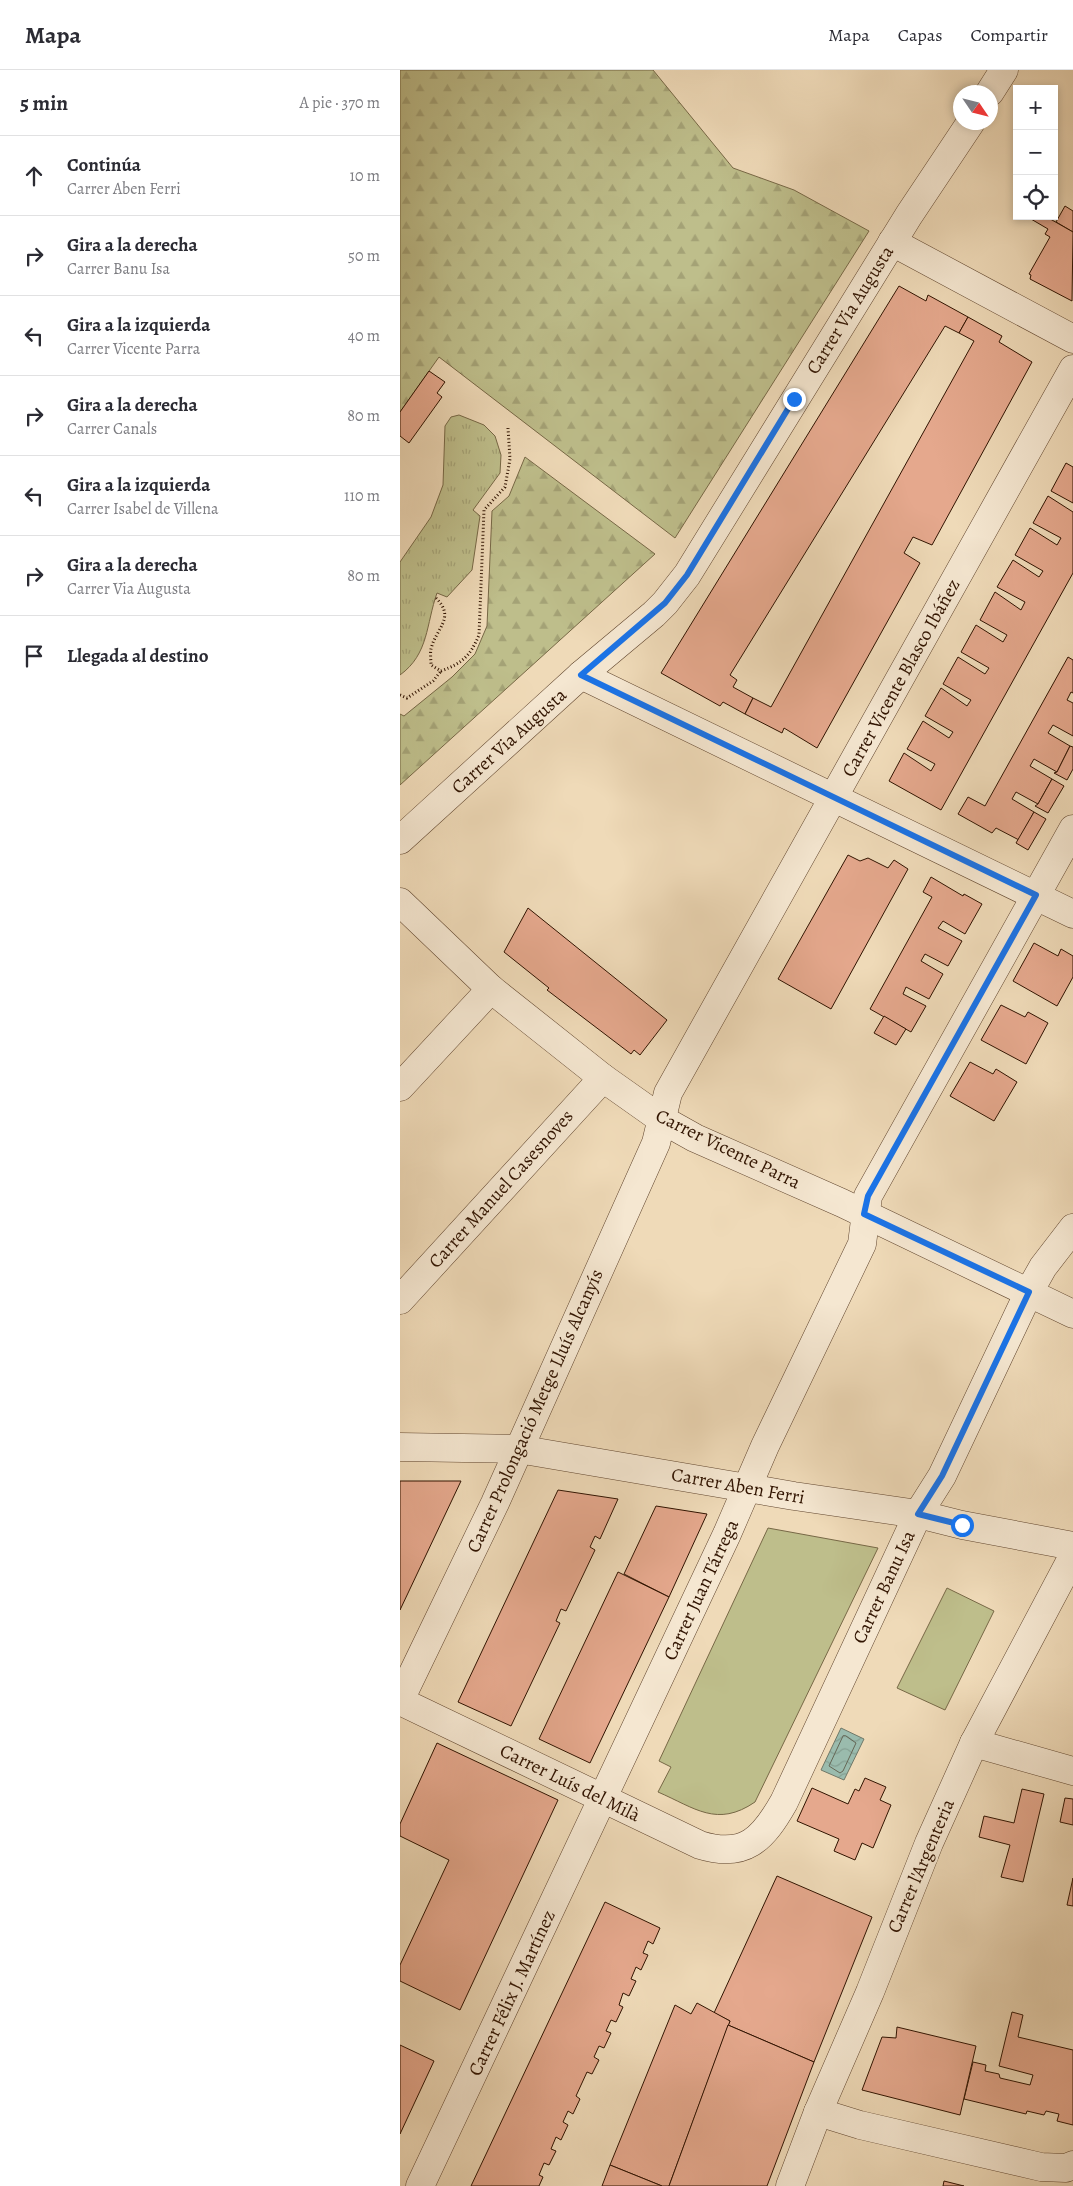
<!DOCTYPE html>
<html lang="es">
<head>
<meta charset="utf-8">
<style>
  body { margin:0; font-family:Alegreya,serif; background:#f7f7f7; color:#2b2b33 }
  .controls { position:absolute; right:15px; top:15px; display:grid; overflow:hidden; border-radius:0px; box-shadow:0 2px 8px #0003 }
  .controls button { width:45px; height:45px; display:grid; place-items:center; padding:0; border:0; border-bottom:1px solid #e1e1e2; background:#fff; color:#2b2b33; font:25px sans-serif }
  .compass { position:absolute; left:553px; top:15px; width:45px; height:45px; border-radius:50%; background:#fff; box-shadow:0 2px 8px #0003; rotate:125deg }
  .stop { position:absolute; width:15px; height:15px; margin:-11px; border:4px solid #1a73e8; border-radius:50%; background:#fff }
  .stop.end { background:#1a73e8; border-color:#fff; box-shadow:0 1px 5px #0008 }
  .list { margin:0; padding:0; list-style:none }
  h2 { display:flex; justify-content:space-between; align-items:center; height:65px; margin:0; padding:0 20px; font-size:21px }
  h2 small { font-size:16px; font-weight:400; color:#7c7c81 }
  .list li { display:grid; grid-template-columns:32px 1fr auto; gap:15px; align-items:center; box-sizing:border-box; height:80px; padding:0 20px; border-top:1px solid #e1e1e2 }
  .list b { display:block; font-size:19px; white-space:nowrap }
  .list p { margin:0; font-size:16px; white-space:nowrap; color:#7c7c81 }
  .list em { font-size:16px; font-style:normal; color:#7c7c81 }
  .icon { flex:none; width:28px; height:28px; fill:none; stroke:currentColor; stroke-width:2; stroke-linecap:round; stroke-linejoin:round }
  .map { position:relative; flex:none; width:673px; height:2116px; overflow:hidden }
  header { display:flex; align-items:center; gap:30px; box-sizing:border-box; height:70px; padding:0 25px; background:#fff; border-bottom:1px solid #e1e1e2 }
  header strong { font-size:24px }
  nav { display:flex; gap:28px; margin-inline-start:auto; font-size:18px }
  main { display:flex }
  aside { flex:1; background:#fff }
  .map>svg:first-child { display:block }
  .grass { fill:url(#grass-tufts); stroke:#776846 }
  .forest { fill:url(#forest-firs); stroke:#776846 }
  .green { fill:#bebe8b; stroke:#776846 }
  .water { fill:url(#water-waves); stroke:#707868 }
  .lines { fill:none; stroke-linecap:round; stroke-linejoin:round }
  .shore { stroke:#656756; stroke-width:1 }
  .building { fill:#e5a88d; stroke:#301300 }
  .minor-casing { stroke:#60452e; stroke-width:29 }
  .path { stroke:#301300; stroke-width:3; stroke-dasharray:1 2.5; stroke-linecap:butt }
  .minor { stroke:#f5e7d1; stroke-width:28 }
  .route { stroke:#1a73e8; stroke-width:6 }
  .labels { text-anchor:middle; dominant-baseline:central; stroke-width:4.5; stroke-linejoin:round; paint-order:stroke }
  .street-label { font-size:19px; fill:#301300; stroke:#f5e7d1 }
</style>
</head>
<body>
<header>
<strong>Mapa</strong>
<nav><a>Mapa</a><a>Capas</a><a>Compartir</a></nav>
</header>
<main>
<aside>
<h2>5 min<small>A pie · 370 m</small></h2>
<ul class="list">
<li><svg class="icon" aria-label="ahead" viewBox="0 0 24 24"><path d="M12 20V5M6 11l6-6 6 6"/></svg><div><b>Continúa</b><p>Carrer Aben Ferri</p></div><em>10 m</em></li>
<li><svg class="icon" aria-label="right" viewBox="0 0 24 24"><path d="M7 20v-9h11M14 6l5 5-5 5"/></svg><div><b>Gira a la derecha</b><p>Carrer Banu Isa</p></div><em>50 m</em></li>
<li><svg class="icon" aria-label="left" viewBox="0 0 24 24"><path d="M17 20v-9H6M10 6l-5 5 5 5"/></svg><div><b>Gira a la izquierda</b><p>Carrer Vicente Parra</p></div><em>40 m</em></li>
<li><svg class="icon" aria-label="right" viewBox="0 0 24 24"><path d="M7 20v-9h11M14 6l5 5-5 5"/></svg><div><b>Gira a la derecha</b><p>Carrer Canals</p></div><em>80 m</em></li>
<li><svg class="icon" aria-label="left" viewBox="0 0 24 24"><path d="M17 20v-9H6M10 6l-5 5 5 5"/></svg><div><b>Gira a la izquierda</b><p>Carrer Isabel de Villena</p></div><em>110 m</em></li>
<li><svg class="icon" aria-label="right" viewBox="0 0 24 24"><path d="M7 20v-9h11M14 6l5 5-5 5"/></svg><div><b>Gira a la derecha</b><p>Carrer Via Augusta</p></div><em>80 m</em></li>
<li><svg class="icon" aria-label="arrive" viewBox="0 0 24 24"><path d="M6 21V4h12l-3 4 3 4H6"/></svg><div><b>Llegada al destino</b></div></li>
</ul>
</aside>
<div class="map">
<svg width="673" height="2116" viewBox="0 0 673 2116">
  <defs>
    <pattern id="grass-tufts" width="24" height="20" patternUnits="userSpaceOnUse" patternTransform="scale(1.25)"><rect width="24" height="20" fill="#bebe8b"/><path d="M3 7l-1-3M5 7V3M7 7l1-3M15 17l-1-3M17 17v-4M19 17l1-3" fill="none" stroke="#a4a276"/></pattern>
    <pattern id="forest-firs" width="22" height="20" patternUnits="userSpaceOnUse" patternTransform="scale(1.25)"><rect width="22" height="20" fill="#bebe8b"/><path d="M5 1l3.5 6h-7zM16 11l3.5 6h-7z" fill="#a4a276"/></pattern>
    <pattern id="water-waves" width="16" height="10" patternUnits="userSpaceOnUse" patternTransform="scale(1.25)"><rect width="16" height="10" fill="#9abbad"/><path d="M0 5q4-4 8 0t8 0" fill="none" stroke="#85a093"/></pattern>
  </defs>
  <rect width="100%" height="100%" fill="#efdab8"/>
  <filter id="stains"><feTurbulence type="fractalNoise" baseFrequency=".004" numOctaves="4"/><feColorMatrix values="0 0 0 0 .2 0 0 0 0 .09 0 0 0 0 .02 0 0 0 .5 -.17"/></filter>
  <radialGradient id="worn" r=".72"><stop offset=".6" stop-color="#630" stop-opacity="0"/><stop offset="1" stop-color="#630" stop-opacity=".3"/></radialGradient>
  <path class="grass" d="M59,345L84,355L95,366L101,385L100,403L73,440L80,446L72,500L47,527L37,523C26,554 29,584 0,605V492L31,447L43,415L45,356L51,347Z"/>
  <g class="forest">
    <polygon points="0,0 253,0 333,98 394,120 469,161 275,468 39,287 0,342"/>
    <polygon points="125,387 255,484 0,715 0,644 4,646 52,607 75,584 87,556 92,441 109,426"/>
  </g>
  <g class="green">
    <path d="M368,1458L478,1478L355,1732C317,1758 295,1738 258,1722L271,1697L259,1691Z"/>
    <polygon points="547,1518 594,1541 545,1640 497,1618"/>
  </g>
  <polygon class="water" points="441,1658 464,1669 444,1710 421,1700"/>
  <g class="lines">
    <polygon class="shore" points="446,1666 456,1673 443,1701 440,1703 429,1696 443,1666"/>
  </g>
  <g class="building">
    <polygon points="665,136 673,141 673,162 656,152"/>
    <polygon points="632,146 645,146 673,162 672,231 630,209 631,205 629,204 650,167 645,164 648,159 631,149"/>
    <polygon points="499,216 526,231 528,225 568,247 559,263 545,256 330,605 337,610 333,617 353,628 345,644 323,632 320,636 261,603"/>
    <polygon points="568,247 602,266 599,272 632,292 532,475 513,467 504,483 520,493 417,678 384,658 382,663 345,644 353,628 371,637 574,271 559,263"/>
    <polygon points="29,301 45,312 37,323 42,327 9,373 0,366 0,342"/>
    <polygon points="666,393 673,397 673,433 651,421"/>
    <polygon points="648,426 673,442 673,503 541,740 489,711 504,683 531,701 535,694 507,679 523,651 549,668 553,662 525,646 541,618 567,636 571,630 543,614 558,587 585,604 589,598 561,582 576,555 603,572 607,565 580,550 595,522 621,540 625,532 597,517 613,490 639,507 643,501 615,485 630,458 657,475 661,468 633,453"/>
    <polygon points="668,587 673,590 673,623 671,622 667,630 673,633 673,666 653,655 648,663 670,676 657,702 634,689 630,696 652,709 638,734 616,722 612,729 634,742 619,770 596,758 592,763 558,744 568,727 585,736"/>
    <polygon points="670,676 673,677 673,699 667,710 654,703 657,702"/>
    <polygon points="652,709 664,716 648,743 635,736 638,734"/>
    <polygon points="634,742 646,749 628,780 616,773"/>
    <polygon points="448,785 460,791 468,788 488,798 494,790 508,799 431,939 378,909"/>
    <polygon points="531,807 563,826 564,824 582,834 565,864 543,851 538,858 562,871 548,896 525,884 521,891 543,904 529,929 506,917 503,924 526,936 511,962 470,939 532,827 523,822"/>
    <polygon points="128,838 267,950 240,985 234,980 231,984 147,920 149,918 104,882"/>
    <polygon points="634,873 658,886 661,879 673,886 673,907 657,936 613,911"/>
    <polygon points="601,935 625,947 628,942 648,953 626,994 581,970"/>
    <polygon points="484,946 506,959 496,975 474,963"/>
    <polygon points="570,992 593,1004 596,999 617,1012 594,1051 550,1026"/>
    <polygon points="0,1411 61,1411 0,1540"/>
    <polygon points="158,1420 218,1429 200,1469 195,1466 190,1477 195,1480 166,1541 161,1539 156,1551 160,1553 111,1656 58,1632"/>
    <polygon points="256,1436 307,1444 269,1527 224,1504"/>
    <polygon points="218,1502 269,1527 190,1693 139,1669"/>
    <polygon points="37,1673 158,1730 60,1940 0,1911 0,1895 49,1790 0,1766 0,1754"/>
    <polygon points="465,1708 486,1717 480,1730 491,1735 473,1778 462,1773 455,1790 434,1781 439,1769 397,1751 412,1718 448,1734 455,1719 459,1721"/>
    <polygon points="622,1719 644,1724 623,1812 601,1807 610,1775 579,1767 584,1746 614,1753"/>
    <polygon points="665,1728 673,1729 673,1755 660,1752"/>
    <polygon points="377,1806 472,1847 414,1992 328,1955 330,1951 314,1943"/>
    <polygon points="673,1808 673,1836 667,1835"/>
    <polygon points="205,1832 260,1858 253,1874 248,1871 243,1883 248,1885 241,1900 236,1897 231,1909 236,1911 229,1926 223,1923 219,1935 223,1937 216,1952 211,1950 206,1961 211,1963 204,1978 199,1976 194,1987 199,1990 192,2004 187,2002 176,2026 180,2029 173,2044 168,2041 163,2052 168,2055 161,2070 156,2067 151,2079 156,2081 149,2095 144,2093 139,2105 143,2107 139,2116 71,2116"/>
    <polygon points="297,1933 330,1951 269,2116 262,2116 210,2095 275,1935 291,1944"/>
    <polygon points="612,1942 623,1945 618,1967 673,1980 673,2055 657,2051 659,2044 646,2041 644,2045 627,2041 626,2044 564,2029 573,1992 586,1995 585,2001 599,2004 600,2008 630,2015 633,2005 599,1996"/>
    <polygon points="328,1955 414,1992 367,2116 269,2116"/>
    <polygon points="497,1957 576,1976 560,2045 462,2020 482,1967 496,1968"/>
    <polygon points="0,1975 34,1991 0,2064"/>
    <polygon points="210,2095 262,2116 202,2116"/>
    <polygon points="544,2111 564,2116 543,2116"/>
  </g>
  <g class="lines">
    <g class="minor-casing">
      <g id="minor">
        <polyline points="590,22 604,0"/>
        <polyline points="492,172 673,269"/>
        <polyline points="181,605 673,844"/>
        <polyline points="0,770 181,605 254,544 265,533 287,505 509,145 571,52"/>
        <polyline points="0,832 91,919 203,1008 261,1049 295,1068 442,1133 673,1244"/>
        <polyline points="0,1017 91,919"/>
        <polyline points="0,1230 203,1008"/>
        <polyline points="0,1377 118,1379 394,1426 518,1444 562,1455 673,1476"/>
        <polyline points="0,1630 95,1433 256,1073 268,1023 673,299"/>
        <path d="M0,1631L300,1775C345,1789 363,1769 384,1732L518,1444L542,1406L629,1222L643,1197L673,1158"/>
        <polyline points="574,1673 673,1701"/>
        <polyline points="418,2042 460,2055 641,2097 666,2098 673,2095"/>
        <polyline points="20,2116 327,1464 365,1376 462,1174 468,1126 673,759"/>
        <polyline points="390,2116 418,2042 470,1922 529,1773 574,1673 673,1486"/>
      </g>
    </g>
    <g class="path">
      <path d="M36,528C56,548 36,558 31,579C30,584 31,590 31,595L41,601C63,593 70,586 79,565L84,440L105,417L110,389L108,358"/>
      <polyline points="0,625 7,628 33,611 41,601"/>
    </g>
    <use href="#minor" class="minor"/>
  </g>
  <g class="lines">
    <polyline class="route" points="394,329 287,505 265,533 181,605 636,825 468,1126 464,1144 629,1222 542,1406 518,1444 562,1455"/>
  </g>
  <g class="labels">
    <g class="street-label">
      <text transform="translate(450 240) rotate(-58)">Carrer Via Augusta</text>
      <text transform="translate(501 608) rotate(-61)">Carrer Vicente Blasco Ibáñez</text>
      <text transform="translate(109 671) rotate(-42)">Carrer Via Augusta</text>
      <text transform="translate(328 1079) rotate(26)">Carrer Vicente Parra</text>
      <text transform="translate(101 1119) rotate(-48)">Carrer Manuel Casesnoves</text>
      <text transform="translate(135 1341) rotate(-66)">Carrer Prolongació Metge Lluís Alcanyís</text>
      <text transform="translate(338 1416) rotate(10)">Carrer Aben Ferri</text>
      <text transform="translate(484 1517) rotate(-65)">Carrer Banu Isa</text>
      <text transform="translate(301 1520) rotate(-65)">Carrer Juan Tárrega</text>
      <text transform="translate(170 1713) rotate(26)">Carrer Luís del Milà</text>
      <text transform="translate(521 1796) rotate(-67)">Carrer l'Argenteria</text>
      <text transform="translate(112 1923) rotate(-65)">Carrer Félix J. Martínez</text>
    </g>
  </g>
  <rect width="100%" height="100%" filter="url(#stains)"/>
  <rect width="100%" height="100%" fill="url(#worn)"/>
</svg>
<div class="controls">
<button>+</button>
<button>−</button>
<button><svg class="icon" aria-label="locate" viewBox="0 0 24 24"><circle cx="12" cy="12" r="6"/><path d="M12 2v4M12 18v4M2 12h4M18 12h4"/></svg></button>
</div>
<svg class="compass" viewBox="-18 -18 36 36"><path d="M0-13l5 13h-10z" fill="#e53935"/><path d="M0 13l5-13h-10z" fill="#7c7c81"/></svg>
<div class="stop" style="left:562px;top:1455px"></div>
<div class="stop end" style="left:394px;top:329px"></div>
</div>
</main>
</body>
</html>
